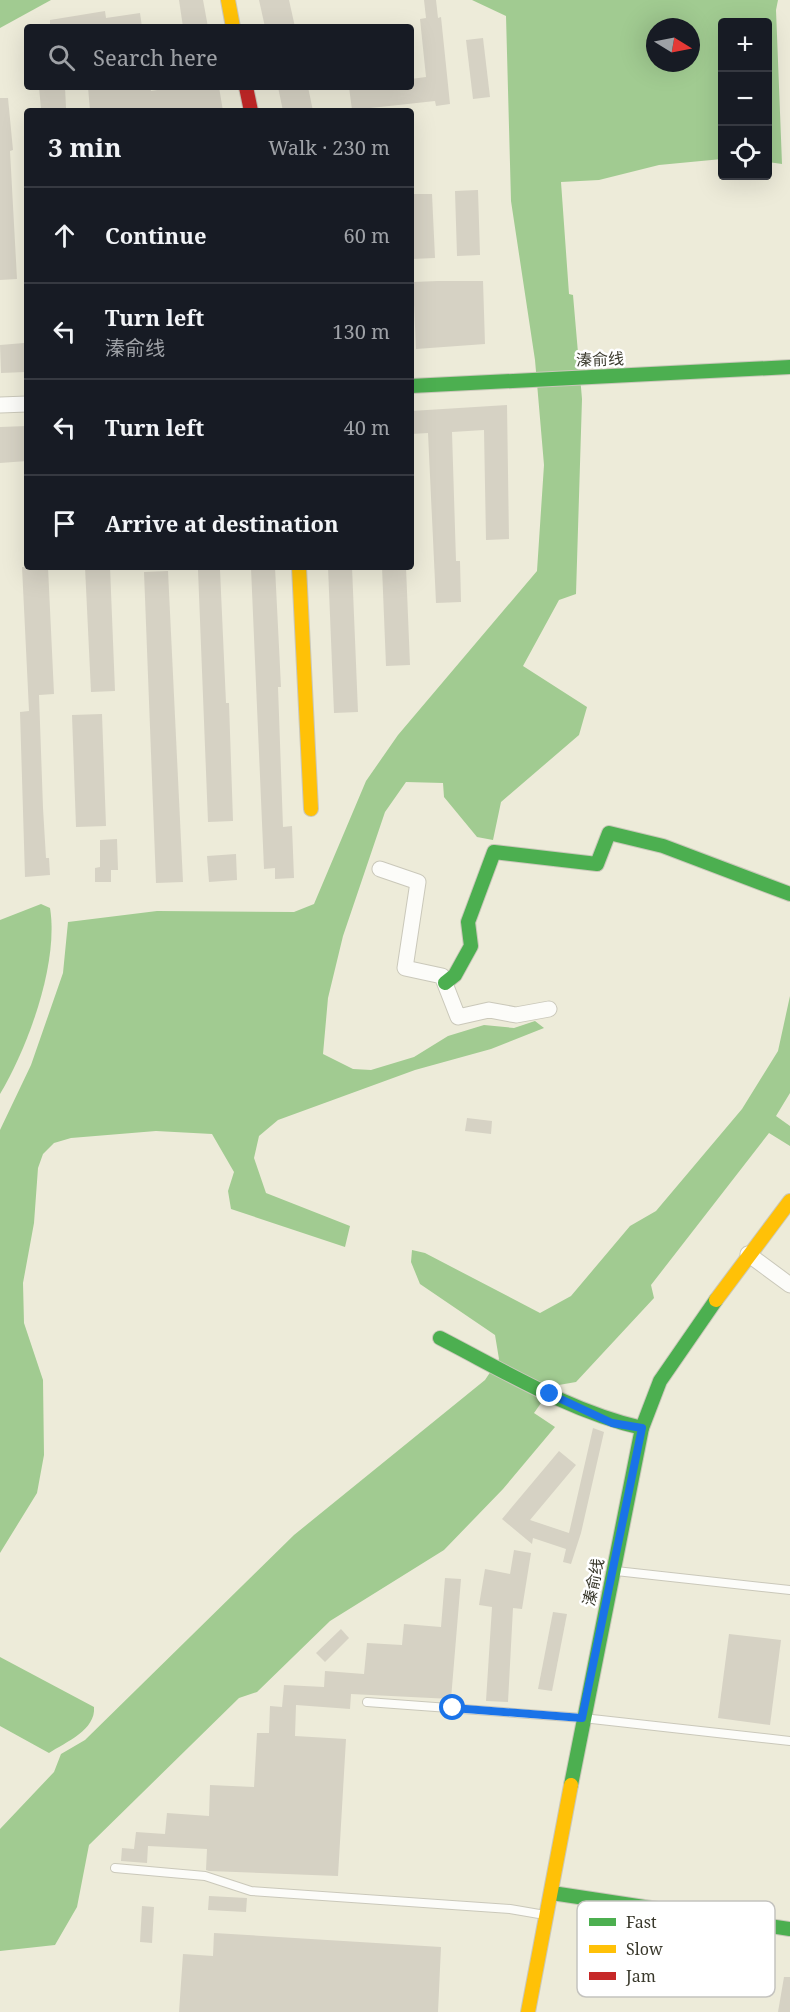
<!DOCTYPE html>
<html lang="en">
<head>
<meta charset="utf-8">
<style>
  body { margin:0; font-family:"Noto Serif","Noto Sans SC",serif; background:#20242c; color:#f1f3f6 }
  .controls { position:absolute; right:18px; top:18px; display:grid; overflow:hidden; border-radius:6px; box-shadow:0 6px 24px #0002 }
  .controls button { width:54px; height:54px; display:grid; place-items:center; padding:0; border:0; border-bottom:2px solid #363941; background:#171b24; color:#f1f3f6; font:30px sans-serif }
  .compass { position:absolute; left:646px; top:18px; width:54px; height:54px; border-radius:50%; background:#171b24; box-shadow:0 6px 24px #0002; rotate:100deg }
  .stop { position:absolute; width:18px; height:18px; margin:-14px; border:4px solid #1a73e8; border-radius:50%; background:#fff }
  .stop.end { background:#1a73e8; border-color:#fff; box-shadow:0 2px 6px #0008 }
  .list { margin:0; padding:0; list-style:none }
  h2 { display:flex; justify-content:space-between; align-items:center; height:78px; margin:0; padding:0 24px; font-size:26px }
  h2 small { font-size:20px; font-weight:400; color:#9ea1a6 }
  .list li { display:grid; grid-template-columns:39px 1fr auto; gap:18px; align-items:center; box-sizing:border-box; height:96px; padding:0 24px; border-top:2px solid #363941 }
  .list b { display:block; font-size:22px; white-space:nowrap }
  .list p { margin:0; font-size:20px; white-space:nowrap; color:#9ea1a6 }
  .list em { font-size:20px; font-style:normal; color:#9ea1a6 }
  .icon { flex:none; width:33px; height:33px; fill:none; stroke:currentColor; stroke-width:2; stroke-linecap:round; stroke-linejoin:round }
  .map { position:relative; flex:none; width:790px; height:2012px; overflow:hidden }
  .search { position:absolute; background:#171b24; box-shadow:0 6px 24px #0002; left:24px; top:24px; width:390px; height:66px; display:flex; align-items:center; gap:15px; box-sizing:border-box; padding:0 21px; border-radius:6px; color:#9ea1a6; font-size:22px }
  .panel { position:absolute; background:#171b24; box-shadow:0 6px 24px #0002; left:24px; top:108px; width:390px; height:462px; border-radius:6px }
  .map>svg:first-child { display:block }
  .water { fill:#a1cb91; fill-rule:evenodd }
  .building { fill:#d6d2c4 }
  .lines { fill:none; stroke-linecap:round; stroke-linejoin:round }
  .lane-casing { stroke:#cac8ba; stroke-width:10 }
  .street-casing { stroke:#cac8ba; stroke-width:17 }
  .fast-casing { stroke:#cac8ba; stroke-width:16 }
  .slow-casing { stroke:#cac8ba; stroke-width:16 }
  .jam-casing { stroke:#cac8ba; stroke-width:16 }
  .lane { stroke:#fcfcf9; stroke-width:8 }
  .street { stroke:#fcfcf9; stroke-width:15 }
  .fast { stroke:#4caf50; stroke-width:14 }
  .slow { stroke:#ffc107; stroke-width:14 }
  .jam { stroke:#c62828; stroke-width:14 }
  .route { stroke:#1a73e8; stroke-width:8 }
  .labels { text-anchor:middle; dominant-baseline:central; stroke-width:5; stroke-linejoin:round; paint-order:stroke }
  .street-label { font-size:16px; fill:#39382b; stroke:#fff }
  .key { fill:#fff; stroke:#c4c3bf; stroke-width:1.5 }
  .key-label { font-size:16px; fill:#39382b }
</style>
</head>
<body>
<div class="map">
<svg width="790" height="2012" viewBox="0 0 790 2012">
  <rect width="100%" height="100%" fill="#edebd9"/>
  <g class="water">
    <polygon points="0,0 51,0 0,28"/>
    <path d="M472,0H778L776,10L782,164L768,162V22H722V159L659,165L599,180L561,182L569,294L573,295L582,399L576,594L559,600L523,666L587,707L579,735L501,802L493,840L477,837L444,797L443,783L406,782L385,812L343,936L328,998L323,1054L353,1069L371,1070L414,1057L448,1036L484,1025L514,1028L535,1021L544,1028L491,1049L415,1070L278,1120L259,1136L254,1158L266,1193L350,1226L345,1247L231,1209L228,1191L234,1172L212,1134L156,1131L71,1138L54,1143L43,1154L38,1168L34,1223L23,1283L24,1323L43,1380L44,1455L37,1493L0,1553V1130L31,1065L63,973L68,922L157,911L294,912L314,904L366,781L398,735L537,571L544,465L535,360L511,201L506,16ZM655,27H691V63H655Z"/>
    <path d="M41,904L50,908C59,963 28,1047 0,1094V920Z"/>
    <polygon points="790,996 790,1093 776,1116 790,1126 790,1146 769,1133 651,1285 654,1298 576,1382 553,1386 534,1413 555,1427 503,1489 444,1550 330,1621 257,1692 239,1698 89,1845 77,1907 55,1945 0,1951 0,1829 54,1772 61,1754 85,1740 294,1535 485,1380 499,1359 495,1335 420,1284 411,1262 412,1250 425,1253 540,1313 571,1296 630,1226 656,1211 742,1109 778,1051"/>
    <path d="M0,1657L94,1707C96,1730 66,1742 49,1753L0,1726Z"/>
  </g>
  <g class="building">
    <polygon points="179,0 203,0 208,27 183,27"/>
    <polygon points="259,0 289,0 295,27 265,27"/>
    <polygon points="424,0 436,0 438,18 441,17 450,104 436,106 435,101 352,110 349,87 411,87 411,79 426,77 420,19 426,18"/>
    <polygon points="105,11 106,18 140,13 142,27 50,27 50,20"/>
    <polygon points="483,38 490,97 473,99 466,40"/>
    <polygon points="39,87 65,87 66,108 41,109"/>
    <polygon points="88,87 151,87 151,91 176,87 219,87 223,111 90,111"/>
    <polygon points="278,87 308,87 313,111 283,111"/>
    <polygon points="0,98 8,98 13,150 10,151 17,279 0,280"/>
    <polygon points="478,190 480,255 457,256 455,191"/>
    <polygon points="411,194 432,194 435,258 411,259"/>
    <polygon points="438,281 483,281 485,344 416,349 413,282"/>
    <polygon points="24,343 26,372 1,373 0,345"/>
    <polygon points="507,405 509,539 486,540 484,430 452,432 456,561 460,561 461,602 436,603 428,433 411,434 411,411"/>
    <polygon points="27,426 27,461 0,463 0,427"/>
    <polygon points="22,567 48,567 54,694 39,695 43,808 46,858 49,858 50,875 25,877 20,712 29,711"/>
    <polygon points="85,567 110,567 115,691 91,692"/>
    <polygon points="275,567 281,687 278,687 283,827 292,826 294,878 275,879 275,868 264,869 251,568"/>
    <polygon points="328,567 352,567 358,712 334,713"/>
    <polygon points="382,567 406,567 410,665 386,666"/>
    <polygon points="198,570 220,570 226,703 229,703 233,821 208,822"/>
    <polygon points="168,571 183,882 156,883 144,572"/>
    <polygon points="102,714 106,826 76,827 72,715"/>
    <polygon points="117,839 118,870 111,870 111,882 95,882 95,868 100,867 100,840"/>
    <polygon points="236,854 237,880 209,882 207,856"/>
    <polygon points="467,1118 492,1121 491,1134 465,1131"/>
    <polygon points="593,1428 604,1432 581,1533 571,1564 563,1562 566,1549 533,1538 532,1544 502,1519 559,1451 576,1465 530,1520 569,1533"/>
    <polygon points="514,1550 531,1553 522,1609 513,1608 508,1702 486,1701 492,1607 479,1605 485,1569 510,1574"/>
    <polygon points="445,1578 461,1579 451,1699 351,1694 350,1709 296,1705 295,1736 346,1739 338,1876 209,1871 206,1870 207,1849 148,1846 147,1863 121,1861 122,1848 134,1849 136,1832 165,1834 167,1813 209,1816 210,1785 254,1787 257,1733 269,1733 270,1706 282,1707 284,1685 324,1687 325,1671 364,1674 367,1643 402,1645 404,1624 441,1627"/>
    <polygon points="553,1612 567,1614 552,1691 538,1689"/>
    <polygon points="341,1629 349,1638 325,1662 316,1653"/>
    <polygon points="729,1634 781,1640 770,1725 718,1718"/>
    <polygon points="209,1896 247,1898 246,1912 208,1910"/>
    <polygon points="142,1906 154,1907 152,1943 140,1942"/>
    <polygon points="214,1933 441,1947 438,2012 179,2012 183,1954 213,1956"/>
    <polygon points="784,1977 790,1977 790,2012 778,2012"/>
  </g>
  <g class="lines">
    <g class="lane-casing">
      <g id="lane">
        <polyline points="616,1571 790,1590"/>
        <polyline points="367,1702 583,1718 790,1741"/>
        <polyline points="115,1868 205,1876 251,1891 510,1909 545,1915"/>
      </g>
    </g>
    <g class="street-casing">
      <g id="street">
        <polyline points="0,405 27,404"/>
        <polyline points="380,869 418,882 405,968 442,976 458,1017 489,1010 516,1015 549,1009"/>
        <polyline points="748,1254 790,1285"/>
      </g>
    </g>
    <g class="fast-casing">
      <g id="fast">
        <polyline points="411,386 790,367"/>
        <polyline points="445,983 455,975 471,946 468,922 494,852 597,864 609,833 663,846 790,894"/>
        <path d="M440,1338C506,1372 569,1411 642,1428"/>
        <polyline points="571,1785 642,1428 660,1381 716,1300"/>
        <polyline points="552,1893 790,1929"/>
      </g>
    </g>
    <g class="slow-casing">
      <g id="slow">
        <polyline points="228,0 233,27"/>
        <polyline points="299,567 311,809"/>
        <polyline points="716,1300 790,1201"/>
        <polyline points="528,2012 571,1785"/>
      </g>
    </g>
    <g class="jam-casing">
      <polyline id="jam" points="246,87 251,111"/>
    </g>
    <use href="#lane" class="lane"/>
    <use href="#street" class="street"/>
    <use href="#fast" class="fast"/>
    <use href="#slow" class="slow"/>
    <use href="#jam" class="jam"/>
  </g>
  <g class="lines">
    <polyline class="route" points="453,1708 582,1718 642,1428 612,1423 550,1394"/>
  </g>
  <g class="labels">
    <g class="street-label">
      <text transform="translate(600 359) rotate(-2)">溱俞线</text>
      <text transform="translate(593 1582) rotate(-78)">溱俞线</text>
    </g>
  </g>
  <rect x="577" y="1901" width="198" height="96" rx="9" class="key"/>
  <rect x="589" y="1918" width="27" height="8" fill="#4caf50"/>
  <rect x="589" y="1945" width="27" height="8" fill="#ffc107"/>
  <rect x="589" y="1972" width="27" height="8" fill="#c62828"/>
  <g class="key-label">
    <text x="626" y="1928">Fast</text>
    <text x="626" y="1955">Slow</text>
    <text x="626" y="1982">Jam</text>
  </g>
</svg>
<div class="controls">
<button>+</button>
<button>−</button>
<button><svg class="icon" aria-label="locate" viewBox="0 0 24 24"><circle cx="12" cy="12" r="6"/><path d="M12 2v4M12 18v4M2 12h4M18 12h4"/></svg></button>
</div>
<svg class="compass" viewBox="-18 -18 36 36"><path d="M0-13l5 13h-10z" fill="#e53935"/><path d="M0 13l5-13h-10z" fill="#9ea1a6"/></svg>
<div class="stop" style="left:453px;top:1708px"></div>
<div class="stop end" style="left:550px;top:1394px"></div>
<div class="search"><svg class="icon" aria-label="search" viewBox="0 0 24 24"><circle cx="10" cy="10" r="6"/><path d="M15 15l6 6"/></svg>Search here</div>
<section class="panel">
<h2>3 min<small>Walk · 230 m</small></h2>
<ul class="list">
<li><svg class="icon" aria-label="ahead" viewBox="0 0 24 24"><path d="M12 20V5M6 11l6-6 6 6"/></svg><div><b>Continue</b></div><em>60 m</em></li>
<li><svg class="icon" aria-label="left" viewBox="0 0 24 24"><path d="M17 20v-9H6M10 6l-5 5 5 5"/></svg><div><b>Turn left</b><p>溱俞线</p></div><em>130 m</em></li>
<li><svg class="icon" aria-label="left" viewBox="0 0 24 24"><path d="M17 20v-9H6M10 6l-5 5 5 5"/></svg><div><b>Turn left</b></div><em>40 m</em></li>
<li><svg class="icon" aria-label="arrive" viewBox="0 0 24 24"><path d="M6 21V4h12l-3 4 3 4H6"/></svg><div><b>Arrive at destination</b></div></li>
</ul>
</section>
</div>
</body>
</html>
